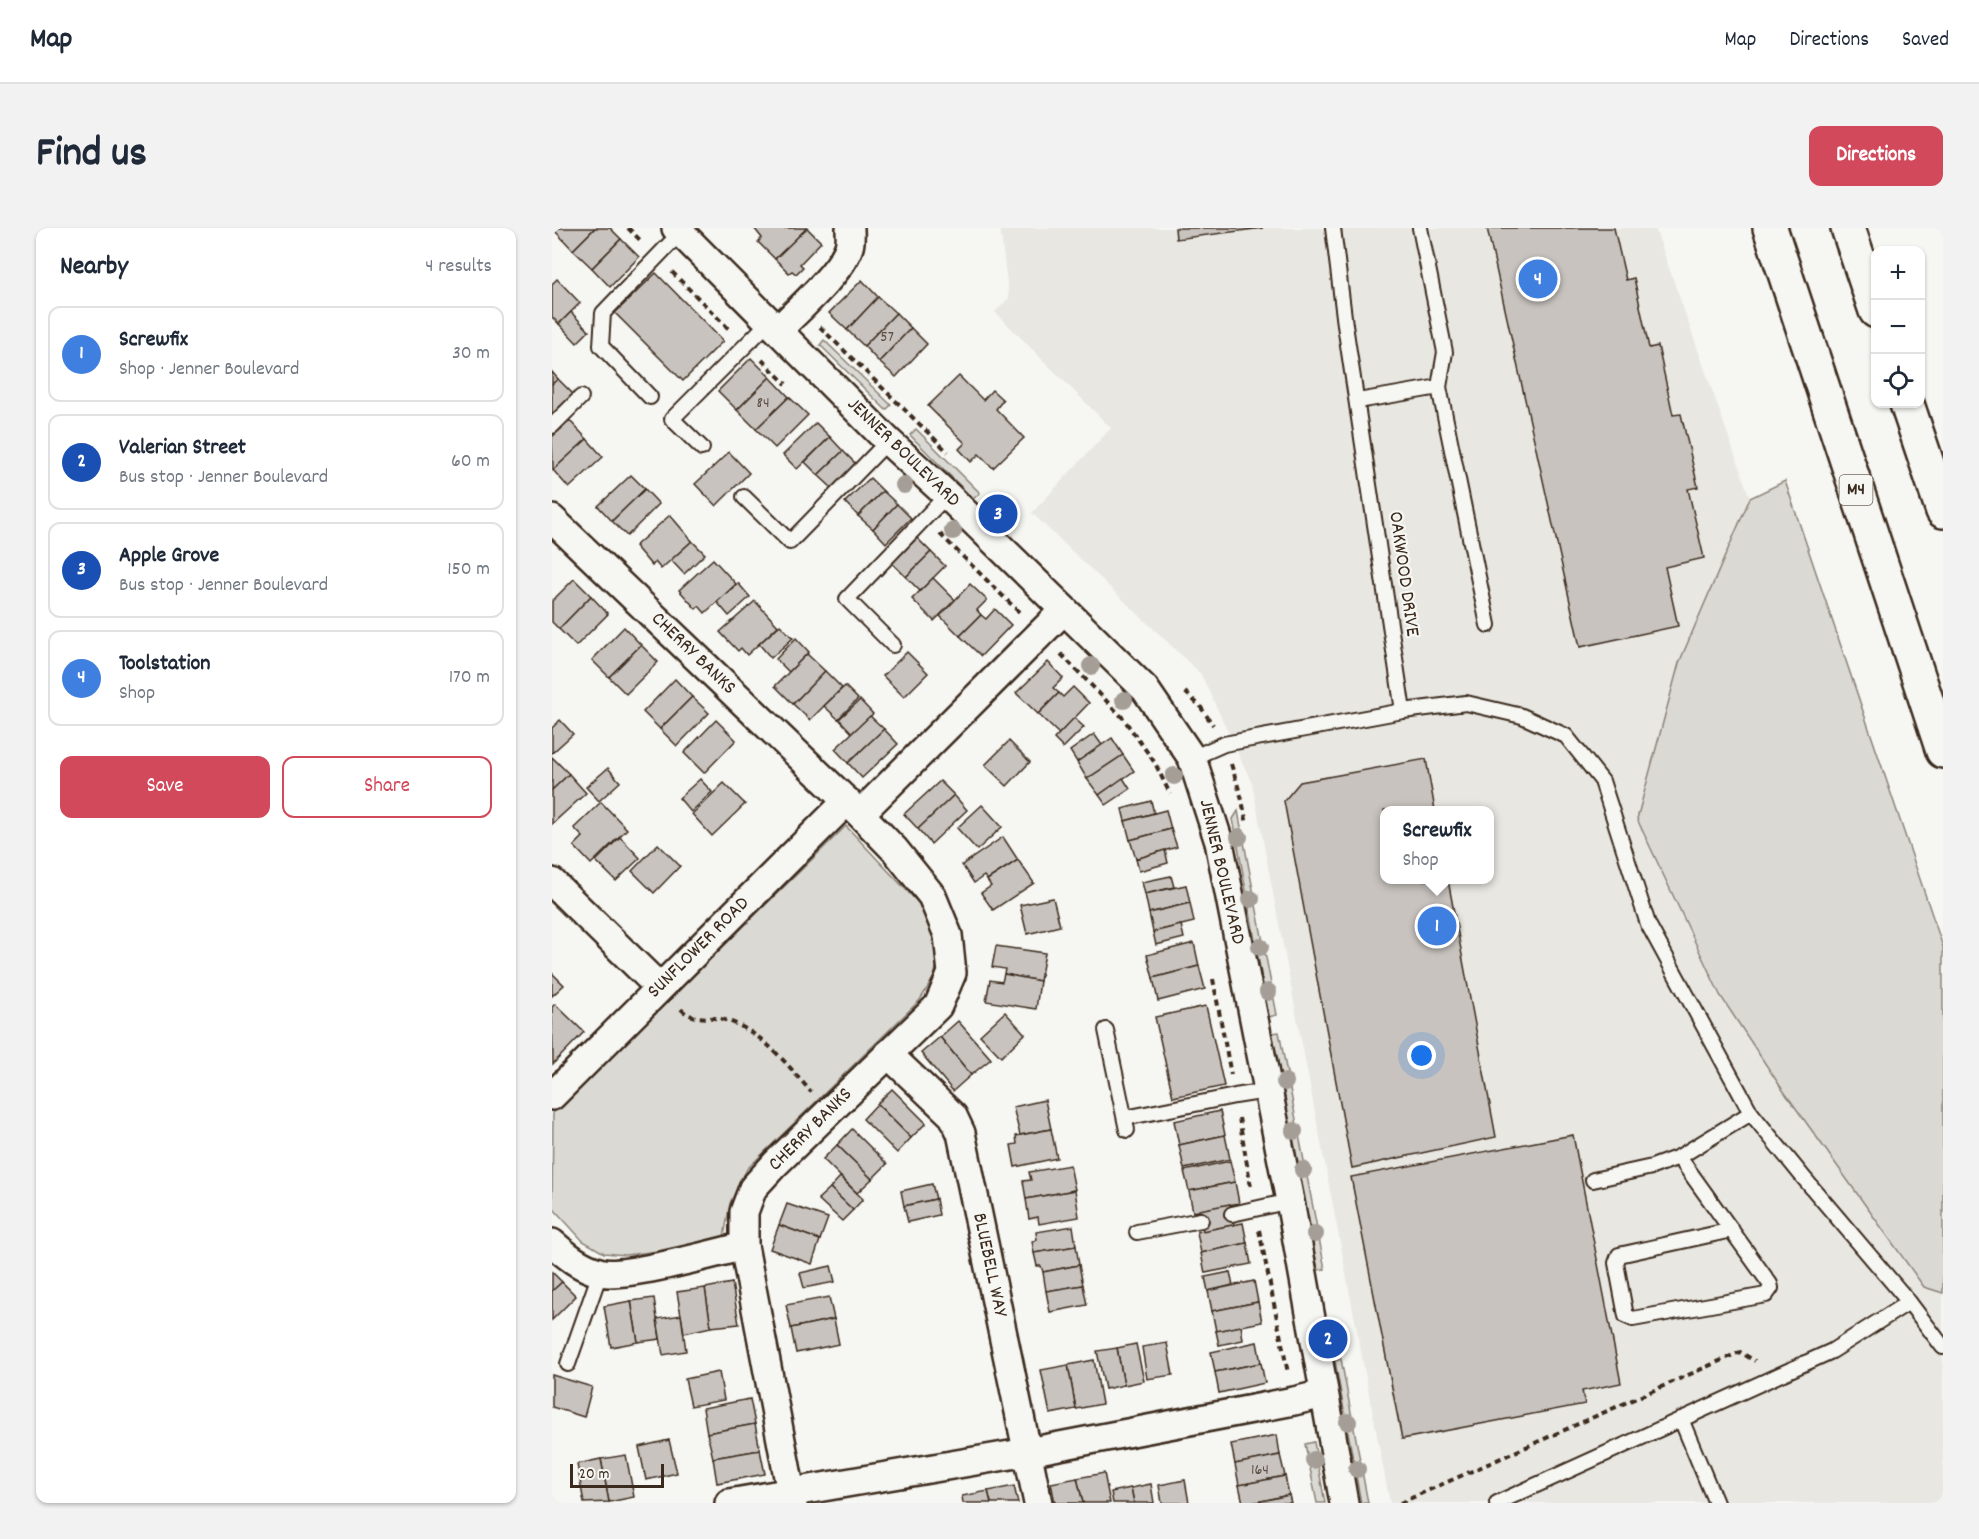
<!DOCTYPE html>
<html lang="en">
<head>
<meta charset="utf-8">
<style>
  body { margin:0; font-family:Dekko,sans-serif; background:#f2f2f3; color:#1f2937 }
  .controls { position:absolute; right:18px; top:18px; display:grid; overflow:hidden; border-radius:12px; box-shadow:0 2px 4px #0004 }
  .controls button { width:54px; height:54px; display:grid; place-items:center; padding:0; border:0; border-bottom:2px solid #e0e1e3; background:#fff; color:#1f2937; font:30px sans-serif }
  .scale { position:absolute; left:18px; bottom:15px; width:94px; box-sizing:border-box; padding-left:6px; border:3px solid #3b2a1e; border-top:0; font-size:16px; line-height:21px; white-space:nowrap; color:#3b2a1e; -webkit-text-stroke:4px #f6f6f2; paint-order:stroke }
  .you { position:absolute; left:870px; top:828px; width:21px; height:21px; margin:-15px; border:4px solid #fff; border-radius:50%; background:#1a73e8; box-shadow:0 0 0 9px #1a73e833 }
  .badge { display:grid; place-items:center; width:39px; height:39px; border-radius:50%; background:#d1495b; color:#fff; font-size:20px; font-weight:700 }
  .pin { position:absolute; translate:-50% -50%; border:3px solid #fff; box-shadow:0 2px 6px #0006 }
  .popup { position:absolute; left:828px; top:578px; width:114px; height:78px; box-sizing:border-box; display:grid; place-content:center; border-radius:12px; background:#fff; filter:drop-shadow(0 2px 4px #0005); font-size:20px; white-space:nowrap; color:#747a83 }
  .popup b { font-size:22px; color:#1f2937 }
  .popup::after { content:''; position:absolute; left:50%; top:100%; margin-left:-12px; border:12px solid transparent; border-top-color:#fff }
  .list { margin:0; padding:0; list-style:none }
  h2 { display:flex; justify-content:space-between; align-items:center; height:78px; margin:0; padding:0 24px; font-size:26px }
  h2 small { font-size:20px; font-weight:400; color:#747a83 }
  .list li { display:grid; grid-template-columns:39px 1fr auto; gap:18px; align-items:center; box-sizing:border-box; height:96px; margin:0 12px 12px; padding:0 12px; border:2px solid #e0e1e3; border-radius:12px }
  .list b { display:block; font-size:22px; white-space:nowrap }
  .list p { margin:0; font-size:20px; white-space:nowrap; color:#747a83 }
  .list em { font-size:20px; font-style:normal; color:#747a83 }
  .actions { display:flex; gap:12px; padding:18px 24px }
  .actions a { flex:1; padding:14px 0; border:2px solid #d1495b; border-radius:12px; text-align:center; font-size:21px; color:#d1495b }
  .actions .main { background:#d1495b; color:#fff }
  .icon { flex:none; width:33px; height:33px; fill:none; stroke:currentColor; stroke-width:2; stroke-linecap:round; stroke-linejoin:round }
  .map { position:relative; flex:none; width:1391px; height:1275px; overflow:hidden; border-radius:12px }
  header { display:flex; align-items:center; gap:36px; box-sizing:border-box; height:84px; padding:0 30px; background:#fff; border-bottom:2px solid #e0e1e3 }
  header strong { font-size:28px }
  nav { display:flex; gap:33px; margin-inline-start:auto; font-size:21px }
  .intro { display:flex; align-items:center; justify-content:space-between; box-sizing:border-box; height:144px; padding:0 36px }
  h1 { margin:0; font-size:42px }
  .button { padding:15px 27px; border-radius:12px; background:#d1495b; color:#fff; font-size:21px; font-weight:700 }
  main { display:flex; gap:36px; padding:0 36px }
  aside { flex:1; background:#fff; border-radius:12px; box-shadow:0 2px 4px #0004 }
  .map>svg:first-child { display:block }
  .built { fill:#e8e7e2; fill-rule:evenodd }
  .green { fill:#dad9d3; stroke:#8a8278; stroke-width:1.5 }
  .building { fill:#c8c3be; stroke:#3b2a1e; stroke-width:1.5 }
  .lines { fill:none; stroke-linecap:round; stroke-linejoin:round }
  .service-casing { stroke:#3b2a1e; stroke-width:18 }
  .minor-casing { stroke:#3b2a1e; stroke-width:32 }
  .motorway-casing { stroke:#3b2a1e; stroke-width:38 }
  .path { stroke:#3b2a1e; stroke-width:4; stroke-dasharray:6 4.5; stroke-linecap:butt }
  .service { stroke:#f6f6f2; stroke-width:14 }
  .minor { stroke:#f6f6f2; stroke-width:27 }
  .motorway { stroke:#f6f6f2; stroke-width:33 }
  .tree { fill:#a59e96 }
  .labels { text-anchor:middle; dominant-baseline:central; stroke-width:4.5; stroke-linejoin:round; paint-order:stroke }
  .number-label { font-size:16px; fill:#5e5046 }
  .shield { fill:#f6f6f2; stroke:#73675e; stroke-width:1.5 }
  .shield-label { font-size:18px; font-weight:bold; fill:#3b2a1e }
  .street-label { font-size:20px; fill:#3b2a1e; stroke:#f6f6f2 }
</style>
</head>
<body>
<header>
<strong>Map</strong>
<nav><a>Map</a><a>Directions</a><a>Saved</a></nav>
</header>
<div class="intro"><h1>Find us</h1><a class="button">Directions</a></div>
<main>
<aside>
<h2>Nearby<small>4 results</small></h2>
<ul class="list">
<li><span class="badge" style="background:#3f7fe0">1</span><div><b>Screwfix</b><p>Shop · Jenner Boulevard</p></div><em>30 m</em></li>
<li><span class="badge" style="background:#1a4fb4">2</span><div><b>Valerian Street</b><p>Bus stop · Jenner Boulevard</p></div><em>60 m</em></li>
<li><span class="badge" style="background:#1a4fb4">3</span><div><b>Apple Grove</b><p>Bus stop · Jenner Boulevard</p></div><em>150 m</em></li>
<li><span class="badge" style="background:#3f7fe0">4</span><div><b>Toolstation</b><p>Shop</p></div><em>170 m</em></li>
</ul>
<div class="actions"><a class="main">Save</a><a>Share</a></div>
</aside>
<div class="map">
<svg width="1391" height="1275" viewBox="0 0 1391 1275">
  <rect width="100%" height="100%" fill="#f6f6f2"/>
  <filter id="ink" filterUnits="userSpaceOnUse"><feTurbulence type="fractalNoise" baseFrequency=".0167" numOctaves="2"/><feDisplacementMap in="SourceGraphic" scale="12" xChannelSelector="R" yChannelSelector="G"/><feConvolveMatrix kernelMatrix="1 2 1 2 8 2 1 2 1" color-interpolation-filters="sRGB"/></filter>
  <g filter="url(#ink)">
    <path class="built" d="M448,0H1103L1198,270L1127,435L1085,591L1228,858L1371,1059L1391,1065V1275H838L700,555L649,446L480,285L559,200L443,84L457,70ZM832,582H938V652H832Z"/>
    <g class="green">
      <polygon points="272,112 339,177 334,182 268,117"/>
      <polygon points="364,201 428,265 421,271 358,207"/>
      <polygon points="1233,253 1391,719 1391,1065 1372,1059 1228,858 1168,767 1085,591 1127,435 1198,270"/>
      <polygon points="686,583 725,787 717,789 681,591"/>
      <polygon points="294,598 372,681 384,705 387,727 382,749 368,772 195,941 178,975 171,1015 73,1027 52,1025 31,1013 0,979 1,885"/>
      <polygon points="727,804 773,1041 766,1042 720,805"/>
      <polygon points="789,1131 816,1275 809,1275 783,1133"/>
      <polygon points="762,1214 773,1275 765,1275 753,1216"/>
    </g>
    <g class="building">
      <polygon points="6,0 43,0 21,22 3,3"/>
      <polygon points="43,0 58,0 69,11 40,40 21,22"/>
      <polygon points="202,0 255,0 223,31 206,14 210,10"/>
      <polygon points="255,0 269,14 248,36 251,39 244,46 240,43 237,45 223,31"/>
      <polygon points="623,0 711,0 624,11"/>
      <polygon points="935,0 1062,0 1074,52 1082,50 1097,120 1106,118 1121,187 1129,186 1146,259 1136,261 1152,330 1113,339 1126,398 1028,419"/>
      <polygon points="69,11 87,29 58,59 40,40"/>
      <polygon points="104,45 171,113 131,153 63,85"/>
      <polygon points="5,51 28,75 7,96 0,89 0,56"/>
      <polygon points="310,52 326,69 295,102 277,85"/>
      <polygon points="326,69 344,85 312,118 295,102"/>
      <polygon points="19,84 37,103 25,115 7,96"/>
      <polygon points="344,85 359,100 327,134 312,118"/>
      <polygon points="359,100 375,116 344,149 327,134"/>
      <polygon points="199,130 218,149 185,182 166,163"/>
      <polygon points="0,144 6,151 0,156"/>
      <polygon points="407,148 431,172 440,162 451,172 444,181 472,210 441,240 427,226 419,234 407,221 413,215 376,178"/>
      <polygon points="218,149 237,169 204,201 185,182"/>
      <polygon points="6,151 21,166 0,186 0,156"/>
      <polygon points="237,169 256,187 223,220 204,201"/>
      <polygon points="18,193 35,211 1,242 0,209"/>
      <polygon points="264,195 278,209 245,241 231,227"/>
      <polygon points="278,209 291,223 266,247 253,234"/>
      <polygon points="35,211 51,229 17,260 1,242"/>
      <polygon points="291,223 304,236 280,260 266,247"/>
      <polygon points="177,224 197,245 164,278 143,256"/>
      <polygon points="79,247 93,261 60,293 46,278"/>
      <polygon points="318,250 331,263 306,288 293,274"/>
      <polygon points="93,261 107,276 75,308 60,293"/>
      <polygon points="331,263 345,276 321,301 306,288"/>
      <polygon points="345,276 359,290 334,315 321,301"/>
      <polygon points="118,287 140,313 109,341 103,334 100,338 83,318"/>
      <polygon points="365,310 379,324 354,349 340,335"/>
      <polygon points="140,313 153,326 132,346 119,332"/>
      <polygon points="379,324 393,338 368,363 354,349"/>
      <polygon points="161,331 184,356 153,385 147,378 144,381 127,362"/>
      <polygon points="381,350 403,372 382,393 360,371"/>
      <polygon points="22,351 39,368 7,401 0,394 0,373"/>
      <polygon points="186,355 198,369 177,388 165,374"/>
      <polygon points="418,356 435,372 425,382 429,387 408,408 388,388"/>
      <polygon points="39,368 56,386 24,418 7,401"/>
      <polygon points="203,373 226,398 195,427 189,420 186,423 168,404"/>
      <polygon points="443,381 459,397 429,428 408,408 429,387 434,391"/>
      <polygon points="228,397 241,410 219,430 207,416"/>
      <polygon points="72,399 89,417 57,449 40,432"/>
      <polygon points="244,410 257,424 237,444 224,431"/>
      <polygon points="89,417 106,434 74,466 57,449"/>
      <polygon points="355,424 376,445 352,469 331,448"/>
      <polygon points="255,426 273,443 241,476 223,458"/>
      <polygon points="496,434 511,450 501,460 507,465 486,486 464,465"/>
      <polygon points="273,443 290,460 258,492 241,476"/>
      <polygon points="123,451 140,469 108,501 91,484"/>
      <polygon points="293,458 306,471 286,491 272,478"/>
      <polygon points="521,459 537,475 507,506 486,486 507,465 511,469"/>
      <polygon points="140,469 157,485 125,518 108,501"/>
      <polygon points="308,472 321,486 300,505 287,491"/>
      <polygon points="318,488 332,501 296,535 283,521"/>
      <polygon points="522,490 532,499 511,520 502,511"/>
      <polygon points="8,492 21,506 0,525 0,500"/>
      <polygon points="164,492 184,512 152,545 132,525"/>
      <polygon points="332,501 346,516 310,550 296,535"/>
      <polygon points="542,506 550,517 525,534 518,523"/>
      <polygon points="560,510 571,527 535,551 525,534"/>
      <polygon points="457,513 478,534 455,558 433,537"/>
      <polygon points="571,527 582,543 547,567 535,551"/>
      <polygon points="0,529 17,546 0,562"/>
      <polygon points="874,531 883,582 832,582 832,652 896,652 944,909 800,940 732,573 748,554"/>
      <polygon points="56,540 68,554 47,573 34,559"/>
      <polygon points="17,546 34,565 0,596 0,562"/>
      <polygon points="571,550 578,561 554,577 547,567"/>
      <polygon points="148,551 160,564 139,584 127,570"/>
      <polygon points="388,553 402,567 366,601 352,586"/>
      <polygon points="172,555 193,576 160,608 140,586"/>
      <polygon points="402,567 415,582 379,616 366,601"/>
      <polygon points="599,573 602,585 573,593 570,581"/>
      <polygon points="49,574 75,601 39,636 22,618 31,609 22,600"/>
      <polygon points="430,577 450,599 425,622 405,600"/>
      <polygon points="614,582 619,601 578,612 573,593"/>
      <polygon points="619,601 625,619 584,631 578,612"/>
      <polygon points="68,609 88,630 64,653 44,633"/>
      <polygon points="451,609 466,632 435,652 432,648 422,655 410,637"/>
      <polygon points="106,616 128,638 102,665 80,643"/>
      <polygon points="613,622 616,635 587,643 584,631"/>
      <polygon points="466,632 482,655 441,682 429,665 439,658 435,652"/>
      <polygon points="619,648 622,659 593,666 590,654"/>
      <polygon points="634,657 638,675 597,685 593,666"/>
      <polygon points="501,670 508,698 475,706 468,677"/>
      <polygon points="638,675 642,694 601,704 597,685"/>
      <polygon points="629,697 632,710 604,717 601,704"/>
      <polygon points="642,715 647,738 601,750 595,727"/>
      <polygon points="444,718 493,725 488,753 452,746 453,741 440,739"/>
      <polygon points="647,738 653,761 606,773 601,750"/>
      <polygon points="0,745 12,757 0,768"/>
      <polygon points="452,746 488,753 484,781 434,773 438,752 450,754"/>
      <polygon points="3,776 32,804 1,836 0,779"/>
      <polygon points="654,778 672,858 621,869 603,789"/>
      <polygon points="453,784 473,806 449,829 428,807"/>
      <polygon points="406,793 439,831 419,847 388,809"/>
      <polygon points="388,809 419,847 401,863 369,825"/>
      <polygon points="340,861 374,895 359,910 325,876"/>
      <polygon points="493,872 499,901 468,907 461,879"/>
      <polygon points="325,876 359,910 345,925 311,891"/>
      <polygon points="668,883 673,907 627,917 622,893"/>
      <polygon points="300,901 335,936 320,951 285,917"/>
      <polygon points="499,901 505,930 463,939 459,917 465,916 464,908"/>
      <polygon points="673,907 678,931 632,941 627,917"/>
      <polygon points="1021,907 1069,1155 1030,1163 1033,1176 850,1211 799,949"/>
      <polygon points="285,917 320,951 305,965 271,931"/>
      <polygon points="678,933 683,954 637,963 632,943"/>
      <polygon points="518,937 523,962 474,971 471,953 479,952 477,944"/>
      <polygon points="288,949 311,971 301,982 278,960"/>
      <polygon points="683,954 687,975 641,984 637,963"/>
      <polygon points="380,956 384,971 352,978 349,963"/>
      <polygon points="278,960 301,982 290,993 266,971"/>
      <polygon points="523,962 527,989 487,996 486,989 477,991 474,971"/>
      <polygon points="384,971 387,987 356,994 352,978"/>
      <polygon points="235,976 276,990 268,1012 227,997"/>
      <polygon points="678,976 682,997 651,1003 647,982"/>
      <polygon points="691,995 695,1015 649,1025 645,1004"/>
      <polygon points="227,997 268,1012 260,1036 218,1021"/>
      <polygon points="521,998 524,1018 482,1025 480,1013 485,1012 484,1004"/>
      <polygon points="695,1015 699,1036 653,1045 649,1025"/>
      <polygon points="524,1018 527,1037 491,1044 489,1038 485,1038 482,1025"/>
      <polygon points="527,1037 531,1057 494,1063 491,1044"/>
      <polygon points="279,1038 283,1054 252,1060 248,1045"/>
      <polygon points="0,1044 10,1054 0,1063"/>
      <polygon points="678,1044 681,1057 656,1063 653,1049"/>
      <polygon points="702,1053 706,1074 660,1083 656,1063"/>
      <polygon points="10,1054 24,1068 0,1092 0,1063"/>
      <polygon points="180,1055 187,1096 159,1099 153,1060"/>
      <polygon points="531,1057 535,1077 498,1084 494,1063"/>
      <polygon points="153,1060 159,1099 132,1105 125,1064"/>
      <polygon points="277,1069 282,1091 239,1100 234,1077"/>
      <polygon points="102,1070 108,1111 86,1114 79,1073"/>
      <polygon points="79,1073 86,1114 59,1119 52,1078"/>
      <polygon points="706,1074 710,1094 664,1103 660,1083"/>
      <polygon points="129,1087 134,1123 111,1127 105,1091"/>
      <polygon points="282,1091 287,1116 244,1125 239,1100"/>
      <polygon points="689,1098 691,1112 667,1117 664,1103"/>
      <polygon points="705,1114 709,1135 663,1144 659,1124"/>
      <polygon points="615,1115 621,1147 595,1151 590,1119"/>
      <polygon points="584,1116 592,1153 572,1157 565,1120"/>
      <polygon points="565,1120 572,1157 553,1161 545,1123"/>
      <polygon points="542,1132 550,1176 524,1181 516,1137"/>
      <polygon points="709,1135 713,1155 667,1165 663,1144"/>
      <polygon points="516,1137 524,1181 498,1186 489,1142"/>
      <polygon points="167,1144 172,1172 139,1178 133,1151"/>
      <polygon points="0,1147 40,1159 32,1189 0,1179"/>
      <polygon points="198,1171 203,1196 155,1205 151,1180"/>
      <polygon points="203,1196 208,1222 161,1230 155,1205"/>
      <polygon points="725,1207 728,1227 683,1236 679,1216"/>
      <polygon points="117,1212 125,1245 94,1252 87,1219"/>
      <polygon points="208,1222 213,1246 165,1255 161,1230"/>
      <polygon points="74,1227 82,1269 57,1274 49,1231"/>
      <polygon points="728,1227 733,1248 687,1257 683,1236"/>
      <polygon points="49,1231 57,1274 32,1275 25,1236"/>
      <polygon points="552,1245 558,1275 531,1275 525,1250"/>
      <polygon points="733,1248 737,1267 700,1275 691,1275 687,1257"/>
      <polygon points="525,1250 531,1275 503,1275 499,1255"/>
      <polygon points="633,1252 637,1275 610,1275 607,1257"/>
      <polygon points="599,1256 602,1275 582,1275 579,1260"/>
      <polygon points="462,1258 466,1275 439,1275 436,1263"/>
      <polygon points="579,1260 582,1275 561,1275 559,1264"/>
      <polygon points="436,1263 439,1275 411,1275 410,1268"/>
      <polygon points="737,1267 739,1275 700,1275"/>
    </g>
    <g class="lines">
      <g class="service-casing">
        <g id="service">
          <polyline points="887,159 936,397"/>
          <polyline points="98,169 49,118 51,85 129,4"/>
          <polyline points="806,173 887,159 893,124 868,0"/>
          <polyline points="0,198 29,169"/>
          <polyline points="150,220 120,191 218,93"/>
          <polyline points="192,269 238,314 336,213"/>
          <polyline points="341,417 295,371 395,267"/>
          <polyline points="851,483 914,475 970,488 1014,508 1050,553 1096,696 1199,885 1251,949 1357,1074 1391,1119"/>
          <polyline points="640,530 672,516 851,483 793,97 781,0"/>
          <polyline points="554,802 575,902"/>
          <polyline points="573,890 683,868 715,863"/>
          <polyline points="1127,929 1218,1056 1219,1060 1214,1067 1081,1091 1074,1088 1064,1035 1067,1027 1180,1002"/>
          <polyline points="1041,952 1100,939 1127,929 1199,885"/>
          <polyline points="680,986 738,973"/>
          <polyline points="585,1004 649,992"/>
          <polyline points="16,1136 48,1045"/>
          <polyline points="1129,1191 1164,1275"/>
          <polyline points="945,1275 1280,1123 1357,1074"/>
        </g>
      </g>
      <g class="minor-casing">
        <g id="minor">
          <polyline points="124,0 336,213 395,267 593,461 640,530 667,614 738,973 792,1275"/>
          <path d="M227,101C246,82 289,44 297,19C299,13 298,6 298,0"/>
          <polyline points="0,291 308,586 343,622 380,668 396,707 400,745 386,778 223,936 201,960 192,984 192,1018 241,1275"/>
          <polyline points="308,586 512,382"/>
          <polyline points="0,654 107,759"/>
          <polyline points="336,826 401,888 409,905 486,1275"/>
          <polyline points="0,868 295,573"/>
          <path d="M0,1015C14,1027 28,1039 47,1044C69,1051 164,1025 192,1018"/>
          <polyline points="177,1275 476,1224 742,1173 772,1166"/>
        </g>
      </g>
      <g class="motorway-casing">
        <g id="motorway">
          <polyline points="1218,0 1391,523"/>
          <polyline points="1296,0 1324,83"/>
          <polyline points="1355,176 1391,283"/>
        </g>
      </g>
      <g class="path">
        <polyline points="76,0 89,13"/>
        <polyline points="120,44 178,102"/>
        <polyline points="268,99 396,224"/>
        <polyline points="210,132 234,156"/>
        <polyline points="388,306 468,385"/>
        <polyline points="509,426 571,490 603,535 618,566"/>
        <polyline points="633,464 648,478 661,497"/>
        <polyline points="679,536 689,568 695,596"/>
        <polyline points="661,751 679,847"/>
        <path d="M129,781C141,794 158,787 173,792C210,803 235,836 259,864"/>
        <polyline points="687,890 699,959"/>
        <polyline points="707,1002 736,1145"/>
        <polyline points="848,1275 1188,1124 1203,1133"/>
      </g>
      <use href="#service" class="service"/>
      <use href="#minor" class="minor"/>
      <use href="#motorway" class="motorway"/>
    </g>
    <g class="tree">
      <circle cx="352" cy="257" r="9"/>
      <circle cx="401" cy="303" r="9"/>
      <circle cx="539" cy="438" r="9"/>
      <circle cx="572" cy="472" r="9"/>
      <circle cx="622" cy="548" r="9"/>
      <circle cx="687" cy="609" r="9"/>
      <circle cx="699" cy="671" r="9"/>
      <circle cx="708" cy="719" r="9"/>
      <circle cx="716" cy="764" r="9"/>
      <circle cx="733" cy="854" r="9"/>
      <circle cx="742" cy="903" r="9"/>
      <circle cx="751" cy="942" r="9"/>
      <circle cx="763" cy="1006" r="9"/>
      <circle cx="796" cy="1194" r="9"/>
      <circle cx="762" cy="1232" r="9"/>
      <circle cx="805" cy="1241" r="9"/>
    </g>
  </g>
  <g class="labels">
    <g class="number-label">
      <text x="335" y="109">57</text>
      <text x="211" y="175">84</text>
      <text x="708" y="1242">164</text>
    </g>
    <rect class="shield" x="1287.5" y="247" width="33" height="30" rx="4.5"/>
    <g class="shield-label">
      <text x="1304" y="262">M4</text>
    </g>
    <g class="street-label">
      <text transform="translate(351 225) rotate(44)">JENNER BOULEVARD</text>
      <text transform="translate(851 346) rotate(82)">OAKWOOD DRIVE</text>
      <text transform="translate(141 426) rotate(44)">CHERRY BANKS</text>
      <text transform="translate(669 644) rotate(77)">JENNER BOULEVARD</text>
      <text transform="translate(147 720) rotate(-45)">SUNFLOWER ROAD</text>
      <text transform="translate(259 902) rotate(-45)">CHERRY BANKS</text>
      <text transform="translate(437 1037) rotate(78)">BLUEBELL WAY</text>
    </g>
  </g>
</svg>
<div class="controls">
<button>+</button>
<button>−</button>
<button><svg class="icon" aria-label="locate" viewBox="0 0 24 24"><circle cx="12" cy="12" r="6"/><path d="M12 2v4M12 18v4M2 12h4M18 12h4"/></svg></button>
</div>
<div class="scale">20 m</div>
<div class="you"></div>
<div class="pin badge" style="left:885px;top:698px;background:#3f7fe0">1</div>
<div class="popup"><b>Screwfix</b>Shop</div>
<div class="pin badge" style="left:776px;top:1111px;background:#1a4fb4">2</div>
<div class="pin badge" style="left:446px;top:286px;background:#1a4fb4">3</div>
<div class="pin badge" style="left:986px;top:51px;background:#3f7fe0">4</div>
</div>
</main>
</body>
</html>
